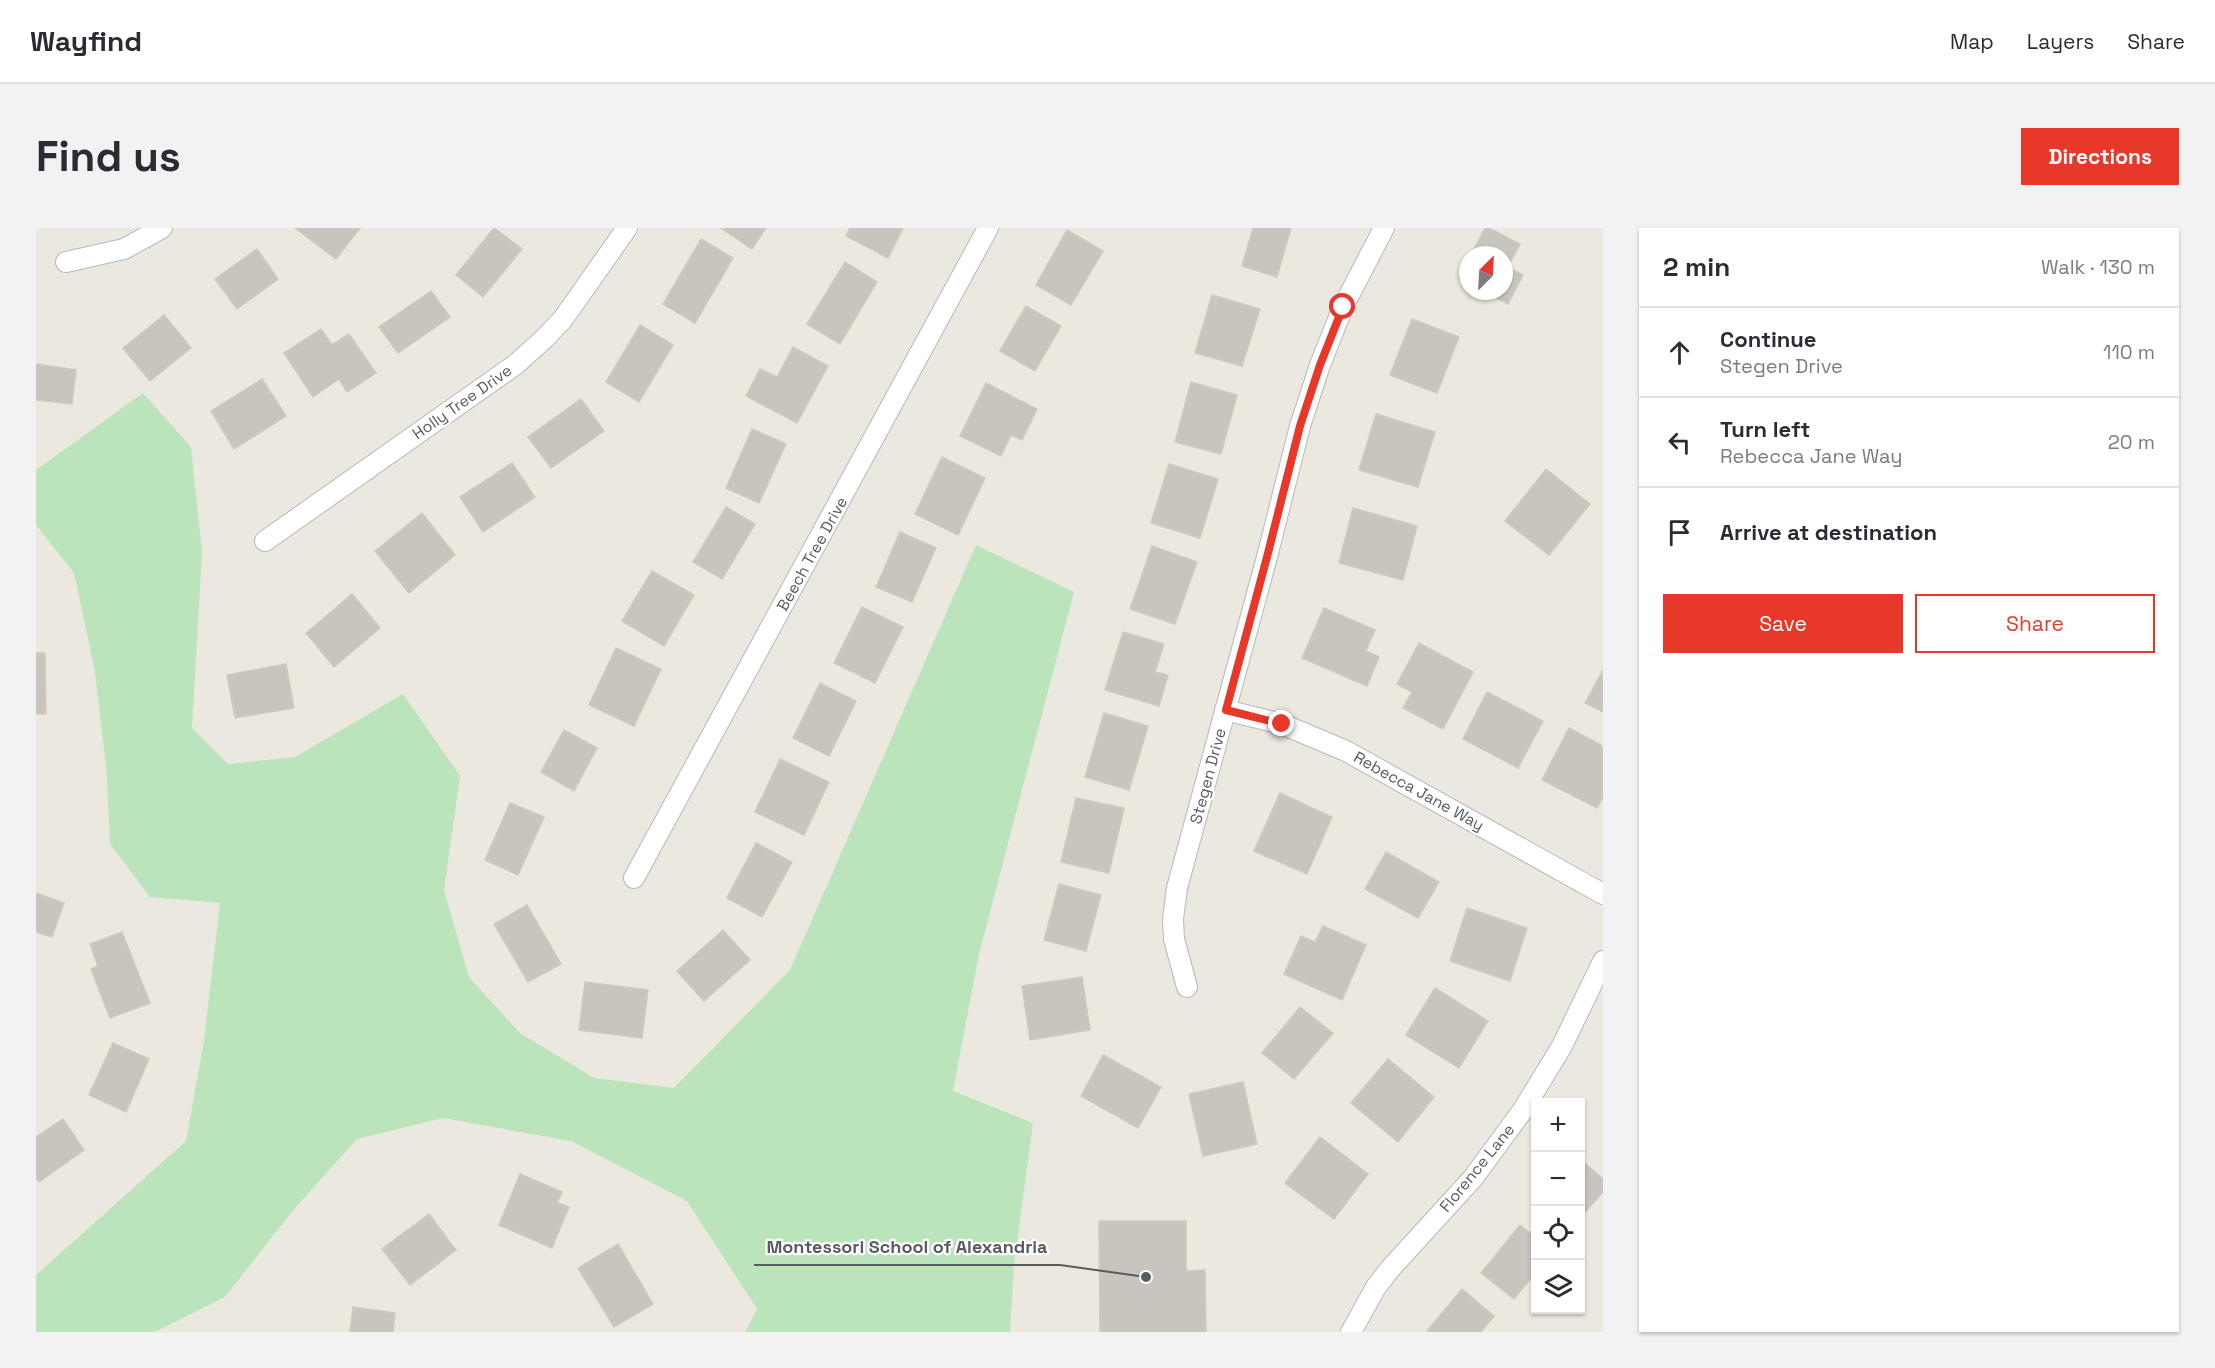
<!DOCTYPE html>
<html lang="en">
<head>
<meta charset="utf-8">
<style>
  body { margin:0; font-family:"Space Grotesk",sans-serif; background:#f2f2f3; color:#2b2b33 }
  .controls { position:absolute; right:18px; bottom:18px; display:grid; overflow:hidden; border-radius:0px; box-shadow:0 2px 4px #0004 }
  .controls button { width:54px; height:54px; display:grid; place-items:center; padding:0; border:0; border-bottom:2px solid #e1e1e2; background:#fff; color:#2b2b33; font:30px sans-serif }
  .compass { position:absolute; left:1423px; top:18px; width:54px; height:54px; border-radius:50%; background:#fff; box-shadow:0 2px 4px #0004; rotate:24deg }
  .stop { position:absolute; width:18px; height:18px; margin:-14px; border:4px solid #e7382a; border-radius:50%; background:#fff }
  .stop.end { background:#e7382a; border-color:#fff; box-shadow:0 2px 6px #0008 }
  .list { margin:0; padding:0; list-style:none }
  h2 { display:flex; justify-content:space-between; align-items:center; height:78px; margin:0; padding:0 24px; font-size:26px }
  h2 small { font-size:20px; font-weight:400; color:#7c7c81 }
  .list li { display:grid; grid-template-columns:39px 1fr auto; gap:18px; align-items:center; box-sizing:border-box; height:90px; padding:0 24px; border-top:2px solid #e1e1e2 }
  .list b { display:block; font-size:22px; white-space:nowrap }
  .list p { margin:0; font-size:20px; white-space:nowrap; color:#7c7c81 }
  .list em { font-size:20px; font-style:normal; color:#7c7c81 }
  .actions { display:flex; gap:12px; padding:18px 24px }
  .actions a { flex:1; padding:14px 0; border:2px solid #e7382a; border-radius:0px; text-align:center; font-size:21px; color:#e7382a }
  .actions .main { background:#e7382a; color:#fff }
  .icon { flex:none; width:33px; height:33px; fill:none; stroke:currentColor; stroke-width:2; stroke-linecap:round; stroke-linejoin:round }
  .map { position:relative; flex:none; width:1567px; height:1104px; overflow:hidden; border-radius:0px }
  header { display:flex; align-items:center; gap:36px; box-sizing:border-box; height:84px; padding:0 30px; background:#fff; border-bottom:2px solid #e1e1e2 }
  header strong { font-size:28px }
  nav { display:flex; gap:33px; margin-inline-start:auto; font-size:21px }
  .intro { display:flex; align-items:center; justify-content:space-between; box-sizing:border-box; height:144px; padding:0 36px }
  h1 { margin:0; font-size:42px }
  .button { padding:15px 27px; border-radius:0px; background:#e7382a; color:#fff; font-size:21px; font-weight:700 }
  main { display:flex; gap:36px; padding:0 36px }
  aside { flex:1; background:#fff; border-radius:0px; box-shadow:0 2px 4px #0004 }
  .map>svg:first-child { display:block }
  .green { fill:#bbe4bb }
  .building { fill:#c8c5bf; stroke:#d0cabe; stroke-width:1.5 }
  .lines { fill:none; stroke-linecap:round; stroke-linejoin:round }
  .street-casing { stroke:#b5b8bc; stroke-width:22 }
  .street { stroke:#fff; stroke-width:20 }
  .route { stroke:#e7382a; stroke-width:8 }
  .labels { text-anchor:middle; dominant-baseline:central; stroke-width:4.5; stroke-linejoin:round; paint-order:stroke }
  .street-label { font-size:16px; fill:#585c60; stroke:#fff }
  .leader { fill:none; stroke:#585c60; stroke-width:2 }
  .callout-dot { fill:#585c60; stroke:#fff; stroke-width:2 }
  .callout-label { font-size:18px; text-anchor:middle; font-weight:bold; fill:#585c60; stroke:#fff; stroke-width:4.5; stroke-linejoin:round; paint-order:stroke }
</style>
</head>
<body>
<header>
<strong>Wayfind</strong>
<nav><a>Map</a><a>Layers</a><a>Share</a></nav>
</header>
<div class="intro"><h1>Find us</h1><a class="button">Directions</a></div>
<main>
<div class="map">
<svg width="1567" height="1104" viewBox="0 0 1567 1104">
  <rect width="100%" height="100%" fill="#ebe9df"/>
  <polygon class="green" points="107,165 155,219 166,325 156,500 192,536 259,529 367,466 424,548 408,662 433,749 484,805 558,850 638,860 754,742 940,317 1038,364 943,726 917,863 997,895 978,1037 974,1104 709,1104 721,1081 651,973 535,913 407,890 321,911 258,981 189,1069 119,1104 0,1104 0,1047 150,913 168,813 184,675 114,669 74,616 71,548 59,444 38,345 0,297 0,242"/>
  <g class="building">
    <polygon points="259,0 324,0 300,31"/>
    <polygon points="458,0 486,21 447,69 420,47"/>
    <polygon points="685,0 730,0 716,21"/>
    <polygon points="814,0 867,0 852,30 810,8"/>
    <polygon points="1217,0 1255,0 1241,49 1206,38"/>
    <polygon points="1449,0 1453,0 1484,16 1472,39 1487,47 1472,76 1446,63 1468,63 1468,27 1435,27"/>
    <polygon points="1031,2 1067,23 1035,77 1000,57"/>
    <polygon points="665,11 697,30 659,95 627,76"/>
    <polygon points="221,21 242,51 201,81 179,51"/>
    <polygon points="1432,33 1432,56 1423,51"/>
    <polygon points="809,34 841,54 804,116 771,96"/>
    <polygon points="395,63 414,89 362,125 343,99"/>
    <polygon points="1176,67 1224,81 1206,138 1159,125"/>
    <polygon points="990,78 1025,98 999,143 964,123"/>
    <polygon points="128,87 155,120 114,153 87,120"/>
    <polygon points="1376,91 1423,109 1401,165 1354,147"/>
    <polygon points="604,97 637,117 603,174 570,154"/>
    <polygon points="285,101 296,117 313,106 340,145 311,164 303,151 277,169 248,125"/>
    <polygon points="757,119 792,138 761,195 710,168 724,141 741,149"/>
    <polygon points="0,136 40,142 36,176 0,172"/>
    <polygon points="226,151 250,188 198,221 175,183"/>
    <polygon points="1155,154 1201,167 1185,226 1139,214"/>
    <polygon points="950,155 1001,181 986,212 975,207 965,228 924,208"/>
    <polygon points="545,171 568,203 515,240 492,209"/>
    <polygon points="1340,186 1399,204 1382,259 1323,242"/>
    <polygon points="716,201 750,216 723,275 690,260"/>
    <polygon points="906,229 949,250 922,307 879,286"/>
    <polygon points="476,235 499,269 447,304 424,269"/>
    <polygon points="1133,236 1182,251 1164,310 1115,295"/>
    <polygon points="1510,241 1554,276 1513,327 1469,293"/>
    <polygon points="690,279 719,296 686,351 657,334"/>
    <polygon points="1317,280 1381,298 1367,352 1303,335"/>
    <polygon points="386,285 419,327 373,365 339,323"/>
    <polygon points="864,304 900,320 876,374 840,359"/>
    <polygon points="1116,318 1161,334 1139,396 1094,381"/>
    <polygon points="616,343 658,367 628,418 586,393"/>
    <polygon points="316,366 344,400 298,439 270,405"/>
    <polygon points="826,379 867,399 839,455 798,435"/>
    <polygon points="1288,380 1339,402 1330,423 1343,429 1331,458 1266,430"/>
    <polygon points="1087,404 1128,416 1119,444 1132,447 1123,478 1069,462"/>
    <polygon points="1383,415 1437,444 1407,501 1367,480 1376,464 1361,456"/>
    <polygon points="580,420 625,441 598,498 553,477"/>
    <polygon points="0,425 9,425 10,486 0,486"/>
    <polygon points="250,436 258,480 199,490 191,447"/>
    <polygon points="1567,442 1567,484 1549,475"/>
    <polygon points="784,455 820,473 793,528 757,510"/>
    <polygon points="1451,464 1507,493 1482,540 1427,511"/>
    <polygon points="1068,485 1112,498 1093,562 1049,549"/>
    <polygon points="1533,500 1567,518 1567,569 1561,580 1506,552"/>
    <polygon points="528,502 561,520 538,563 505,544"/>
    <polygon points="744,531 793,554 768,607 719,584"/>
    <polygon points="1244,565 1296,589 1271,646 1218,623"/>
    <polygon points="1040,570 1088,580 1073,645 1025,634"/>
    <polygon points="474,575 508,589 482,647 449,632"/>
    <polygon points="720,615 756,634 726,689 691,670"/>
    <polygon points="1350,624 1403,654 1382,690 1329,661"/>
    <polygon points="1023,656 1065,667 1050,723 1008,712"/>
    <polygon points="0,665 28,675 16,709 0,704"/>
    <polygon points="491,677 525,736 492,754 458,696"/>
    <polygon points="1431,680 1491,700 1474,753 1414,733"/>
    <polygon points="1287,698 1330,717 1306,772 1248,746 1265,708 1279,714"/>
    <polygon points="687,702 714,732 668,773 641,743"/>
    <polygon points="86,704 114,775 74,790 55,741 62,738 54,716"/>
    <polygon points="1046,749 1054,802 994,812 986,758"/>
    <polygon points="549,754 612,762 606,810 543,802"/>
    <polygon points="1399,760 1452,793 1423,840 1370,807"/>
    <polygon points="1264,779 1297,805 1258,851 1226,825"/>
    <polygon points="77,815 113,831 90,884 53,867"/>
    <polygon points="1067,827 1125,859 1102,900 1045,868"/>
    <polygon points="1352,831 1398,869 1362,914 1315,875"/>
    <polygon points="1207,854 1221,916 1167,928 1153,866"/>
    <polygon points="27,891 48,922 3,954 0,950 0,909"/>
    <polygon points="1284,909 1332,946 1298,991 1249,955"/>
    <polygon points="1544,931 1567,951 1567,964 1544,990"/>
    <polygon points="484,946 526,964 521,975 533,979 516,1020 463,997"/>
    <polygon points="393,986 420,1022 374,1057 346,1021"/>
    <polygon points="1063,993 1150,993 1150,1043 1169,1042 1170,1104 1064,1104"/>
    <polygon points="1484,997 1500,1010 1500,1044 1478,1071 1445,1045"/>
    <polygon points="582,1016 617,1076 578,1099 542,1040"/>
    <polygon points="1426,1061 1458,1088 1445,1104 1393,1104 1391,1103"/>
    <polygon points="317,1079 359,1085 357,1104 314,1104"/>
  </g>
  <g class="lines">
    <g class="street-casing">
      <g id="street">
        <polyline points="30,34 88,21 126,0"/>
        <polyline points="229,313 479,137 509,110 527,91 591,0"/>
        <polyline points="1189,482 1246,496 1310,523 1567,666"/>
        <polyline points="598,650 952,0"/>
        <polyline points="1151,759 1138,711 1137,691 1141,660 1231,329 1264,198 1284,137 1307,79 1348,0"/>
        <polyline points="1315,1104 1340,1059 1354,1041 1437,950 1487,882 1526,818 1567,733"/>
      </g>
    </g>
    <use href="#street" class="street"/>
  </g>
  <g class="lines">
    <polyline class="route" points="1246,496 1190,482 1231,329 1264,198 1284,137 1307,79"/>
  </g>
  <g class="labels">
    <g class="street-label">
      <text transform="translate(426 174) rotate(-35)">Holly Tree Drive</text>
      <text transform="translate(776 326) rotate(-61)">Beech Tree Drive</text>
      <text transform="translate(1172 548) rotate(-75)">Stegen Drive</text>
      <text transform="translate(1383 563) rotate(29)">Rebecca Jane Way</text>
      <text transform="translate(1441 940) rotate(-51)">Florence Lane</text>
    </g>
  </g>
  <path class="leader" d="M1110 1049L1024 1037H718"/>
  <circle class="callout-dot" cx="1110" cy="1049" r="6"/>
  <g class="callout-label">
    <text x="871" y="1025">Montessori School of Alexandria</text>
  </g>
</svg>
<div class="controls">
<button>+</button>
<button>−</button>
<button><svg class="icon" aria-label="locate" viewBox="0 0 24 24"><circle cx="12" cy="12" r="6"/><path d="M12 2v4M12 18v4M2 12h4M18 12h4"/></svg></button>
<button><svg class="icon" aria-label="layers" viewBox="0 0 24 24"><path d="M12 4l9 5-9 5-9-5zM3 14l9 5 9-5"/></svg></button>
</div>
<svg class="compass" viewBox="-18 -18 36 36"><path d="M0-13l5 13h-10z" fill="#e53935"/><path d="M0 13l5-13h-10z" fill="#7c7c81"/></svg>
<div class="stop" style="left:1307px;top:79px"></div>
<div class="stop end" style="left:1246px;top:496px"></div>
</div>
<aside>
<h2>2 min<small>Walk · 130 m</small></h2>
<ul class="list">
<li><svg class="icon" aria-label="ahead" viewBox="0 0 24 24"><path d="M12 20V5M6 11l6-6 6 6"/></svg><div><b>Continue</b><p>Stegen Drive</p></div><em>110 m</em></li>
<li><svg class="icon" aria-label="left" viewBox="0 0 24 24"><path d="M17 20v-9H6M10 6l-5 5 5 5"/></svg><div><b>Turn left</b><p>Rebecca Jane Way</p></div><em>20 m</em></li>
<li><svg class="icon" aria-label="arrive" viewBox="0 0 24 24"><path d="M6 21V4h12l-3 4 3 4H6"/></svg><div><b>Arrive at destination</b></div></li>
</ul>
<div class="actions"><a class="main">Save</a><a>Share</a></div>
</aside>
</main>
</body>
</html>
